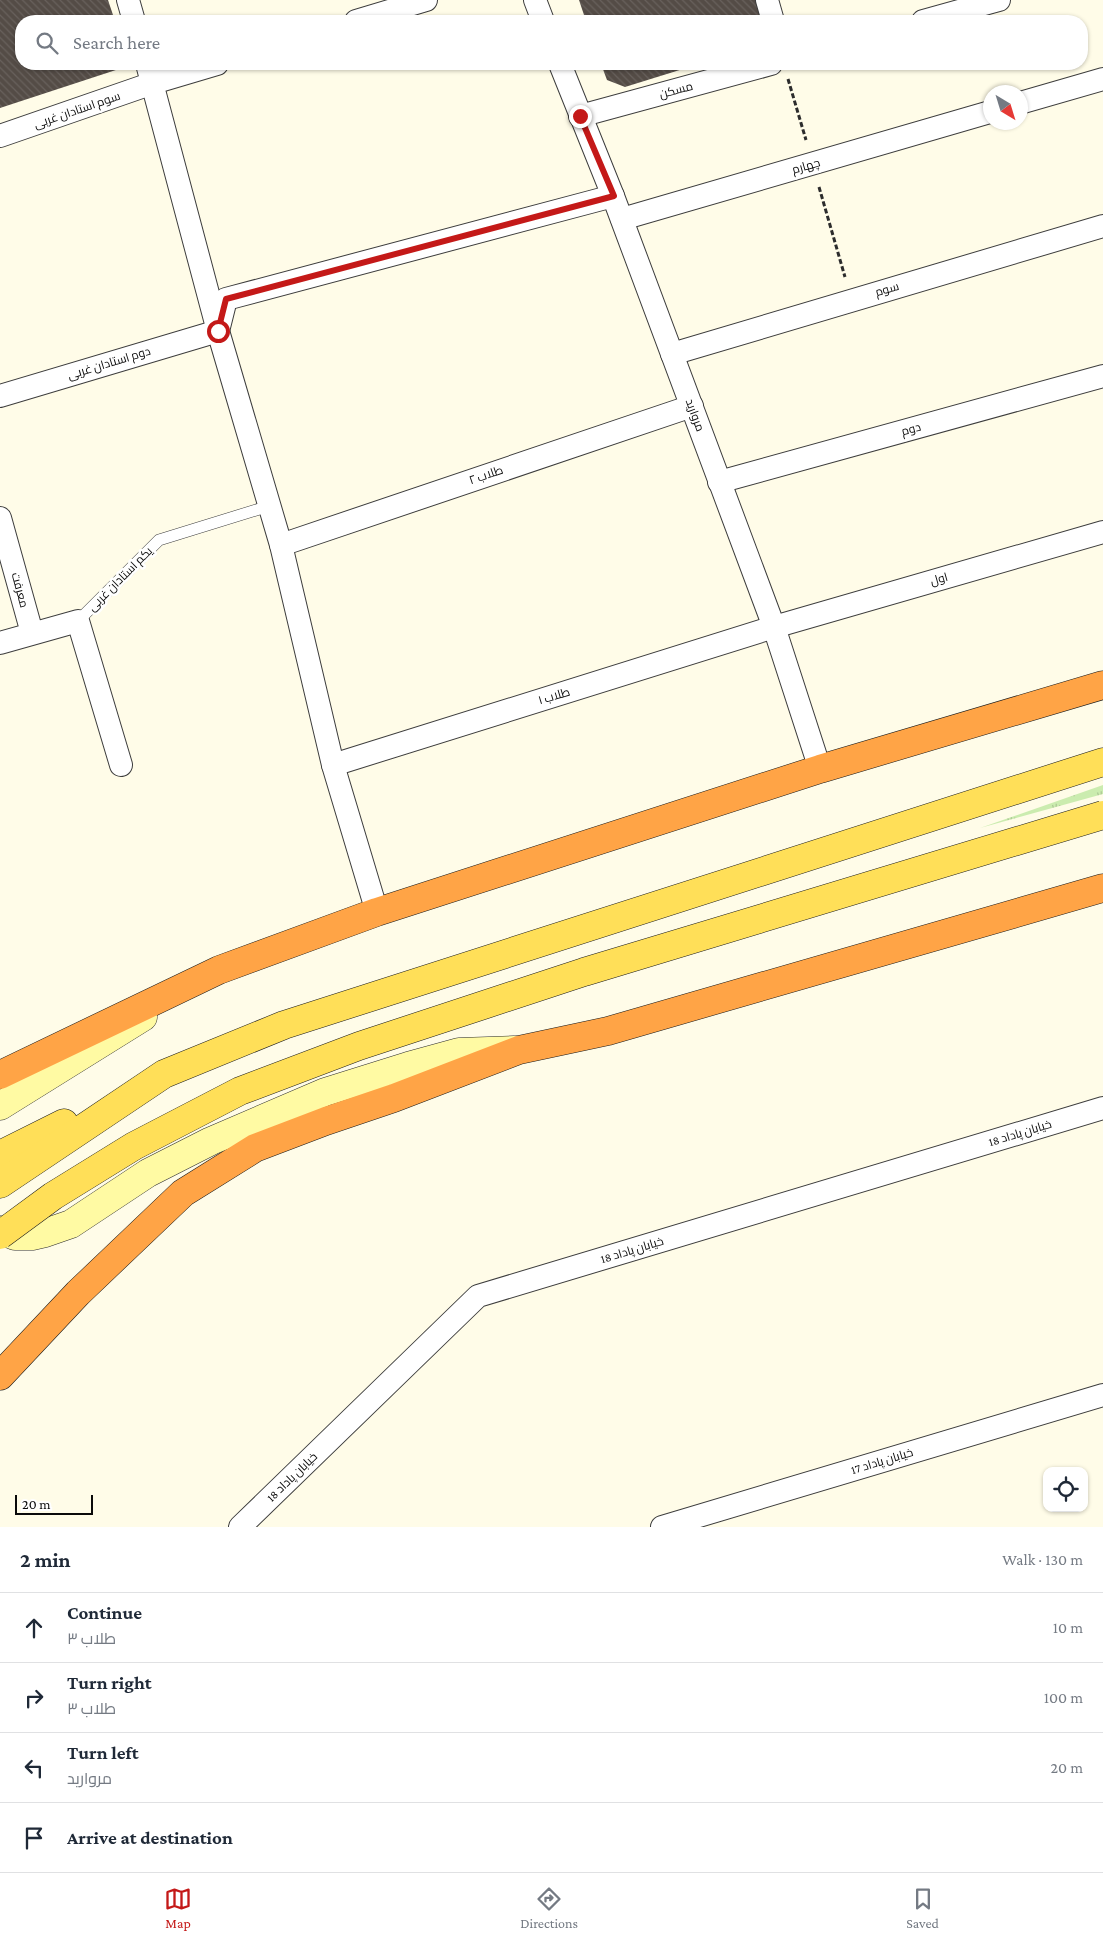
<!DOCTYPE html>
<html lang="en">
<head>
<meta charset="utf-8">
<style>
  body { margin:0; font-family:"Crimson Pro",Cairo,serif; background:#f6f6f7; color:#1f2937 }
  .controls { position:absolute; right:15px; bottom:15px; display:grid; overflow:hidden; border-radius:10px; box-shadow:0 1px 4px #0004 }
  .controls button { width:45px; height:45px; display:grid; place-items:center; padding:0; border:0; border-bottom:1px solid #e0e1e3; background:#fff; color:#1f2937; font:25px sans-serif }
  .compass { position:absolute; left:983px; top:85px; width:45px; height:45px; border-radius:50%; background:#fff; box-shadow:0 1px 4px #0004; rotate:142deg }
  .scale { position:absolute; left:15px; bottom:12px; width:78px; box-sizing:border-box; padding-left:5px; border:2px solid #0a0a0a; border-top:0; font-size:14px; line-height:18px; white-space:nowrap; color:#0a0a0a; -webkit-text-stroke:4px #fff; paint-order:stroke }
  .stop { position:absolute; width:15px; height:15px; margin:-11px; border:4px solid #c41918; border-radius:50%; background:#fff }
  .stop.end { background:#c41918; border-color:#fff; box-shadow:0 1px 5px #0008 }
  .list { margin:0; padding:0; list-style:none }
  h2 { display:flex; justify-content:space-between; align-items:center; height:65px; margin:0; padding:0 20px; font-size:21px }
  h2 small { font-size:16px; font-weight:400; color:#747a83 }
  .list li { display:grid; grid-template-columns:32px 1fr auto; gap:15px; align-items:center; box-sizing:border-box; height:70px; padding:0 20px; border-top:1px solid #e0e1e3 }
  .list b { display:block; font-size:19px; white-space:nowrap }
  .list p { margin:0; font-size:16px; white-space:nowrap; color:#747a83 }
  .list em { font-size:16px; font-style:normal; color:#747a83 }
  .icon { flex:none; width:28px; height:28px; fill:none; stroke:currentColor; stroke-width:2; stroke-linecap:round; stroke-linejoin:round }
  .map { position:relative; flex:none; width:1103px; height:1527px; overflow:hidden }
  .search { position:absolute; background:#fff; box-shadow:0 1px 4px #0004; left:15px; right:15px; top:15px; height:55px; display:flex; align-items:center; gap:12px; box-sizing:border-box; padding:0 18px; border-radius:20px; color:#747a83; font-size:19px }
  .sheet { height:345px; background:#fff }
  nav { display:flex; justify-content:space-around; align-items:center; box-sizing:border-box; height:70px; border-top:1px solid #e0e1e3; background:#fff; font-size:14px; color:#747a83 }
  nav a { display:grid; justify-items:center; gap:2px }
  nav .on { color:#c41918 }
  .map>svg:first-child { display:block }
  .grass { fill:url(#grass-tufts) }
  .building { fill:url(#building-back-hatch) }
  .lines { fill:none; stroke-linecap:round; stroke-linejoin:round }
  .lane-casing { stroke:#3d3d3d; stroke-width:12 }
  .street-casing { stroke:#3d3d3d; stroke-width:24 }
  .secondary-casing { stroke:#2c2c2c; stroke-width:29 }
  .primary-casing { stroke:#1b1b1b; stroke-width:29 }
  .highway-casing { stroke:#1b1b1b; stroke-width:29 }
  .path { stroke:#2c2c2c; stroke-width:3; stroke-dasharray:5 2.5; stroke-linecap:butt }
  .lane { stroke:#fff; stroke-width:11 }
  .street { stroke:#fff; stroke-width:22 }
  .secondary { stroke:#fffaa3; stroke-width:28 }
  .primary { stroke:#ffdf58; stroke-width:28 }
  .highway { stroke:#ffa446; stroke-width:28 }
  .primary-bridge-casing { stroke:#1b1b1b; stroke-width:29; stroke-linecap:butt }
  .primary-bridge { stroke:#ffdf58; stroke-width:28 }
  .route { stroke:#c41918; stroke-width:6 }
  .labels { text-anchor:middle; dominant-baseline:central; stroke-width:5; stroke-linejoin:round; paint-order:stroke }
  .street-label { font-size:12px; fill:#0a0a0a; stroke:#fff }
</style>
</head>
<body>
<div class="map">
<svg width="1103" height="1527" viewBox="0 0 1103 1527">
  <defs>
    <pattern id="grass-tufts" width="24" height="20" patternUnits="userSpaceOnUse" patternTransform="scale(1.25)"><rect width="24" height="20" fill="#cbecaf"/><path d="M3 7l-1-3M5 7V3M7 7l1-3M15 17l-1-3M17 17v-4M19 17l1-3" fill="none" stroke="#adc995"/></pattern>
    <pattern id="building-back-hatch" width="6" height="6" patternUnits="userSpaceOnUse" patternTransform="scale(1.25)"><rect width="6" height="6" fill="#544c46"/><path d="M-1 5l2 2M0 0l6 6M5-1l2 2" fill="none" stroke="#68615c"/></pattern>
  </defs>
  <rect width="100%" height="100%" fill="#fffce8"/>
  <polygon class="grass" points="1103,785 1103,794 980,828"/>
  <g class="building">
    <polygon points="0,0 108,0 115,21 21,21 21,64 125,64 122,68 0,108"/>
    <polygon points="579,0 758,0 764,21 586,21"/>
    <polygon points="601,64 699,64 625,87 607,80"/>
  </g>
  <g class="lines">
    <g class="lane-casing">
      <polyline id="lane" points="78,621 159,540 269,506"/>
    </g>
    <g class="street-casing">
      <g id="street">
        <polyline points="128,0 134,21"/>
        <polyline points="535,0 543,21"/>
        <polyline points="767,0 773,21"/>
        <polyline points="356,21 426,0"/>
        <polyline points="923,21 999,0"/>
        <polyline points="147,64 218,331 281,545 333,765 377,912"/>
        <polyline points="560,64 613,196 774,627 820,769"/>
        <polyline points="1020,103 1103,79"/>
        <polyline points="580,116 771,64"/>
        <polyline points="0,136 153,83 217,64"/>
        <polyline points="622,219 990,112"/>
        <polyline points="672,354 1103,226"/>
        <polyline points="0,396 218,331 226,299 613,196"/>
        <polyline points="719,482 1103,376"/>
        <polyline points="0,518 32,633"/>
        <polyline points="281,545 692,406"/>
        <polyline points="0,643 78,621 121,765"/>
        <polyline points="333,765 774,627 1103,532"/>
        <polyline points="240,1527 478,1296 1103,1108"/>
        <polyline points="662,1527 1103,1395"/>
      </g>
    </g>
    <g class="secondary-casing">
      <g id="secondary">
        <polyline points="0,1106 143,1017"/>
        <polyline points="0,1230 15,1236 32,1236 45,1233 71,1224 148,1173 211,1141 325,1092 408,1066 459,1052 514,1050"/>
      </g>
    </g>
    <g class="primary-casing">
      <g id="primary">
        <polyline points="0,1155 64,1123"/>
        <polyline points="0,1184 164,1074 284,1025 1103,762"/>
      </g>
    </g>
    <g class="highway-casing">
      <g id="highway">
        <polyline points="0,1075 219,970 377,912 820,769 1103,685"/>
        <polyline points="0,1376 78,1293 183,1193 255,1148 326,1121 394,1098 519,1050 608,1031 1103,888"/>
      </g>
    </g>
    <g class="path">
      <polyline points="788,79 806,140"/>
      <polyline points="819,187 845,277"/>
    </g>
    <use href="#lane" class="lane"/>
    <use href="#street" class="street"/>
    <use href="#secondary" class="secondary"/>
    <use href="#primary" class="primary"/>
    <use href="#highway" class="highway"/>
    <g class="primary-bridge-casing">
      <polyline id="primary-bridge" points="0,1235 53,1196 134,1146 240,1091 359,1046 584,972 1103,815"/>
    </g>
    <use href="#primary-bridge" class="primary-bridge"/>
  </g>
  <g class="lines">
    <polyline class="route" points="218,331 226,299 614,196 580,116"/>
  </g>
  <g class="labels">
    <g class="street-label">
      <text transform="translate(676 90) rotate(-15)">مسکن</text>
      <text transform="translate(77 110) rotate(-19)">سوم استادان غربی</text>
      <text transform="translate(806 166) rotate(-16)">چهارم</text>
      <text transform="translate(887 289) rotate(-16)">سوم</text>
      <text transform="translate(109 363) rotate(-17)">دوم استادان غربی</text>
      <text transform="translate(695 415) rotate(70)">مروارید</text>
      <text transform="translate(911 429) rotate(-15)">دوم</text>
      <text transform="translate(486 475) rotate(-19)">طلاب ۲</text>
      <text transform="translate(120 579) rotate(-45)">یکم استادان غربی</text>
      <text transform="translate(939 579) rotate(-16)">اول</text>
      <text transform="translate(20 590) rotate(75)">معرفت</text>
      <text transform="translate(554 696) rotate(-17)">طلاب ۱</text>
      <text transform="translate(1020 1133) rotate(-17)">خیابان پاداد 18</text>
      <text transform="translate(632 1250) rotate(-17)">خیابان پاداد 18</text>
      <text transform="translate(882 1461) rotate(-17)">خیابان پاداد 17</text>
      <text transform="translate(292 1477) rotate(-44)">خیابان پاداد 18</text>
    </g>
  </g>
</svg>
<div class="controls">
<button><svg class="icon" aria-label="locate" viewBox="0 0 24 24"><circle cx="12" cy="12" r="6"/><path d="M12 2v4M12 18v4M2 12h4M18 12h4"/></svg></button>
</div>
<svg class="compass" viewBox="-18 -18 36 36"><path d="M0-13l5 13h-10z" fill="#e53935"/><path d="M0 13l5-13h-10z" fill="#747a83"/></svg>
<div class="scale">20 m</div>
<div class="stop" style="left:218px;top:331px"></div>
<div class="stop end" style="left:580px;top:116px"></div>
<div class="search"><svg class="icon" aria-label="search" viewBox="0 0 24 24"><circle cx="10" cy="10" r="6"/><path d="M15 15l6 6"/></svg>Search here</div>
</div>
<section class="sheet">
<h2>2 min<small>Walk · 130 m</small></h2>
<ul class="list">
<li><svg class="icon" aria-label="ahead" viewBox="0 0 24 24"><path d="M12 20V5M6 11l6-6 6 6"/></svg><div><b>Continue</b><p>طلاب ۳</p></div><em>10 m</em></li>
<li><svg class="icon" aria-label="right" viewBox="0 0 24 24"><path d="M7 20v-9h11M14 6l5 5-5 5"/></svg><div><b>Turn right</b><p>طلاب ۳</p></div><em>100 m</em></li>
<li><svg class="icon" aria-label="left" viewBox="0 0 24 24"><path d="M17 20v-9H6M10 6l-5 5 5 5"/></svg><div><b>Turn left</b><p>مروارید</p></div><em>20 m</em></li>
<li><svg class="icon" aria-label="arrive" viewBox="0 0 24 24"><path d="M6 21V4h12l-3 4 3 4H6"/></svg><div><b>Arrive at destination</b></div></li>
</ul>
</section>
<nav>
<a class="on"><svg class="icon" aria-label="map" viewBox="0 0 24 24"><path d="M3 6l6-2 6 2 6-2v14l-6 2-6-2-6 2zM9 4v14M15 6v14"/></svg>Map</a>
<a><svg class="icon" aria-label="directions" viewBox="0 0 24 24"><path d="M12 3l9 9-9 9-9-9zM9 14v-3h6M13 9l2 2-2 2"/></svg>Directions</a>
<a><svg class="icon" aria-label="saved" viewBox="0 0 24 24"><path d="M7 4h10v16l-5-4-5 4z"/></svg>Saved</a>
</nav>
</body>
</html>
